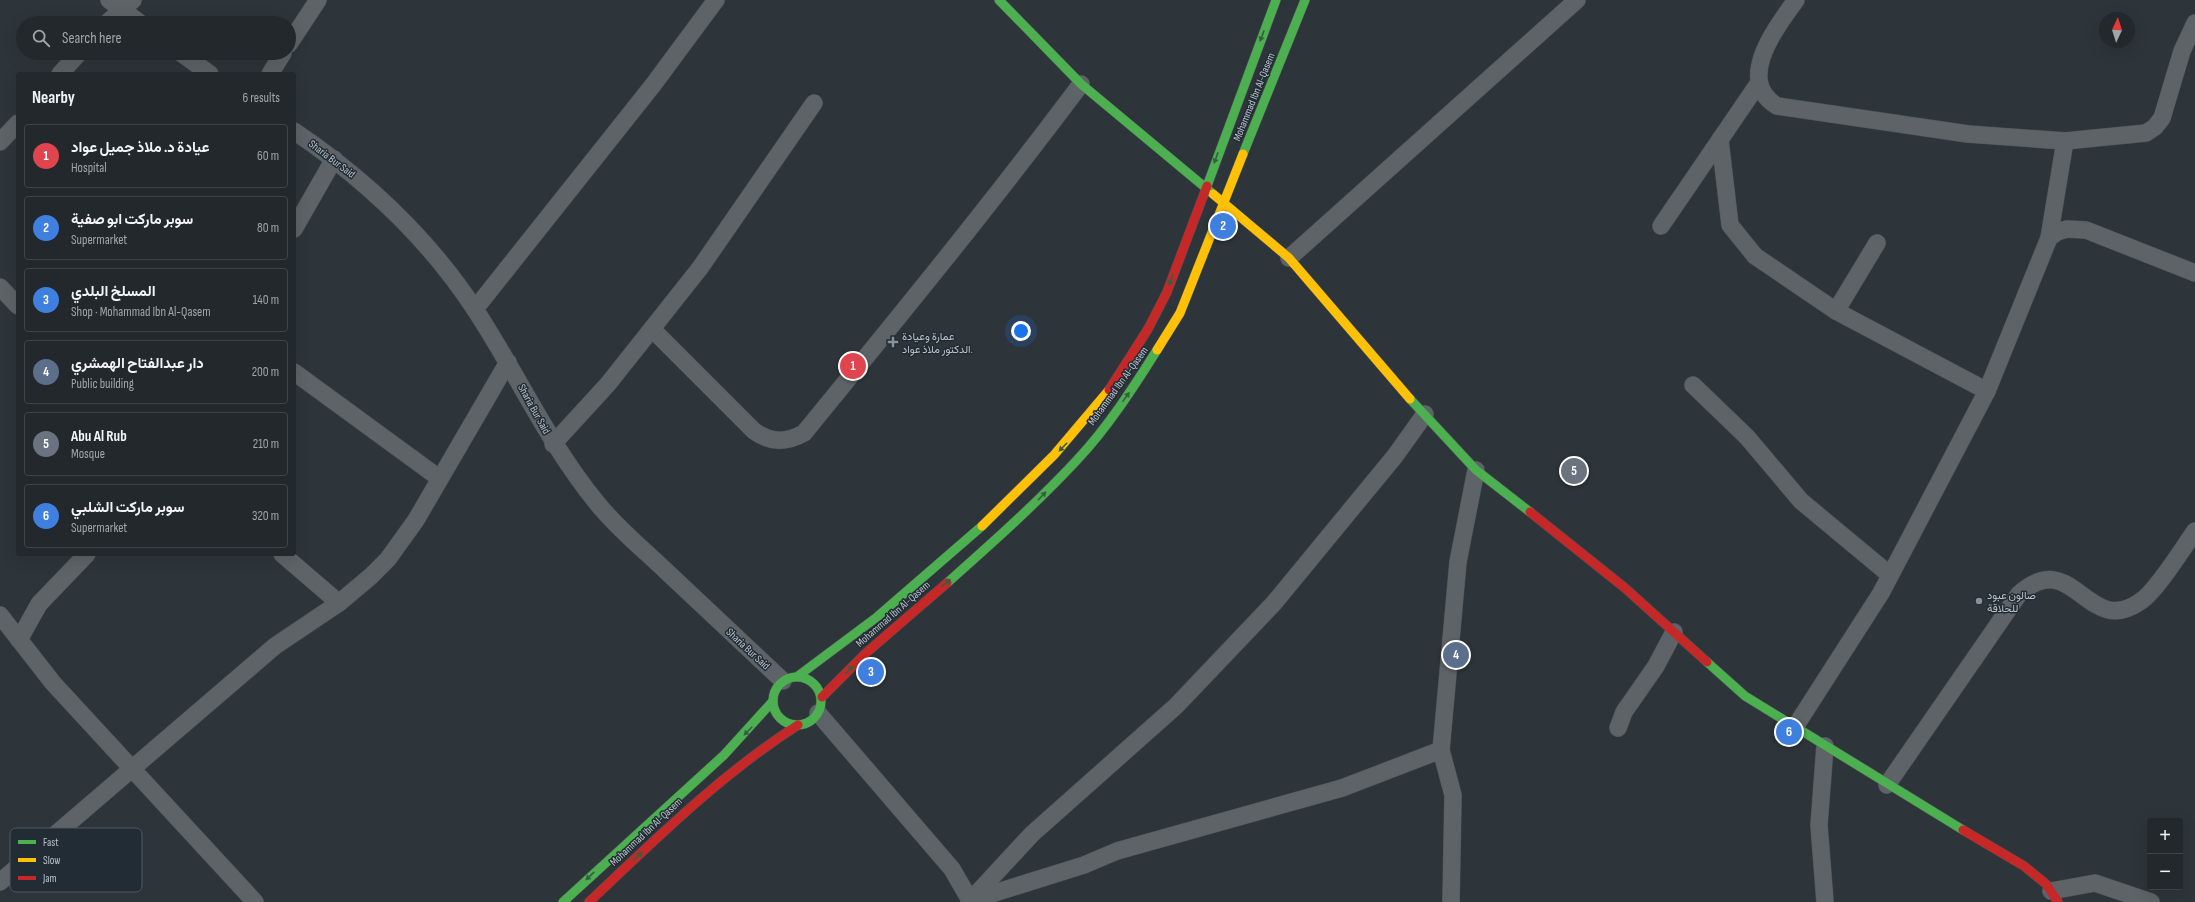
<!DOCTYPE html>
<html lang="en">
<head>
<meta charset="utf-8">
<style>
  body { margin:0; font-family:"Sofia Sans Condensed",Vazirmatn,sans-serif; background:#2e3438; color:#f1f3f6 }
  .controls { position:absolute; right:12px; bottom:12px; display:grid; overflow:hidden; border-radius:4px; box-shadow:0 4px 16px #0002 }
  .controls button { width:36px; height:36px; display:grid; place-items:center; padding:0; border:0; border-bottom:1px solid #3f4448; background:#22282c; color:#f1f3f6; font:20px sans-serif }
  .compass { position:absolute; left:2099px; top:12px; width:36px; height:36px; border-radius:50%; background:#22282c; box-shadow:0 4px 16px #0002; rotate:4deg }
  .you { position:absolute; left:1021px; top:331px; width:14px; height:14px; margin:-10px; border:3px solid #fff; border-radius:50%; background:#1a73e8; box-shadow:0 0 0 6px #1a73e833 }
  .badge { display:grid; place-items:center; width:26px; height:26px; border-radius:50%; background:#d93025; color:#fff; font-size:13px; font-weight:700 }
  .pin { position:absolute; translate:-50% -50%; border:2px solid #fff; box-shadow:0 1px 4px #0006 }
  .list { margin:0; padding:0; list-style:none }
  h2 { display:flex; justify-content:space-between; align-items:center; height:52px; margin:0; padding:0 16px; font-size:17px }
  h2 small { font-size:13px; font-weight:400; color:#a2a6a9 }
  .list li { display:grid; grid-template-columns:26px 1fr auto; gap:12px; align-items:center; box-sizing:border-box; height:64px; margin:0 8px 8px; padding:0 8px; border:1px solid #3f4448; border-radius:4px }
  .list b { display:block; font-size:15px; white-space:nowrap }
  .list p { margin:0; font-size:13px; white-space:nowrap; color:#a2a6a9 }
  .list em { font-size:13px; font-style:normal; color:#a2a6a9 }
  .icon { flex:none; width:22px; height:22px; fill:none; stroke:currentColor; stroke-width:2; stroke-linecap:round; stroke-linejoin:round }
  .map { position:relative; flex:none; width:2195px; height:902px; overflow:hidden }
  .search { position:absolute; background:#22282c; box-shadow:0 4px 16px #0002; left:16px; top:16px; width:280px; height:44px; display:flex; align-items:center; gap:10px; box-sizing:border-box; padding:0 14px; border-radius:22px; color:#a2a6a9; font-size:15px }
  .panel { position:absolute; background:#22282c; box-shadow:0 4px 16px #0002; left:16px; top:72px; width:280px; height:484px; border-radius:4px }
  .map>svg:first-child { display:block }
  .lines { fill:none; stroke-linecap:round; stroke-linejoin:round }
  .street-casing { stroke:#4c5155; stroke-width:18 }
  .fast-casing { stroke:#4c5155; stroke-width:10 }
  .slow-casing { stroke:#4c5155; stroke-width:10 }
  .jam-casing { stroke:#4c5155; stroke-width:10 }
  .street { stroke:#5e6368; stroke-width:17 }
  .fast { stroke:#4caf50; stroke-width:9 }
  .slow { stroke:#ffc107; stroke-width:9 }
  .jam { stroke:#c62828; stroke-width:9 }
  .oneway { fill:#336040 }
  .poi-dot { fill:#899198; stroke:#222c35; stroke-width:1.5 }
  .labels { text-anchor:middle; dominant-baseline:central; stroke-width:3; stroke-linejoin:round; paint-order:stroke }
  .street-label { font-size:11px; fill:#bac2ca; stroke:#222c35 }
  .poi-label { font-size:11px; fill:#bac2ca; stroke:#222c35; text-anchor:start }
  .key { fill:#222c35; stroke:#505962; stroke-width:1 }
  .key-label { font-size:11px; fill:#bac2ca }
</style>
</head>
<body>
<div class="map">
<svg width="2195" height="902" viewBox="0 0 2195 902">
  <rect width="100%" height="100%" fill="#2e353a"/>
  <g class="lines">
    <g class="street-casing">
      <g id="street">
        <polyline points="109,0 140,23"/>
        <path d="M1796,0C1776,28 1735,80 1777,106L1968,134L2065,141L2146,133L2155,127L2162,118L2182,51L2195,23"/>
        <polyline points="107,23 133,0"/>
        <polyline points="289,44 318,0"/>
        <polyline points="181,53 210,74"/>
        <polyline points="60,74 79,53"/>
        <polyline points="270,74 283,53"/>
        <path d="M294,131C365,179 429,239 476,311C518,375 548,443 597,503C617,528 643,549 666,571C705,608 744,644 783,681"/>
        <polyline points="1720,140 1730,225 1755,256 1836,311 1987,391"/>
        <polyline points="0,142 18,123"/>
        <polyline points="1661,226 1758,84"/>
        <polyline points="294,229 334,159"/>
        <polyline points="2049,238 2065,141"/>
        <polyline points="1289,258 1577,0"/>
        <polyline points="0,287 18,306"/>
        <polyline points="475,309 653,85 716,0"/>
        <polyline points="1836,311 1877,243"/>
        <path d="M652,329L754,431C771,443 786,443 804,433C898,318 992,203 1081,84"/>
        <polyline points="294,372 439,478"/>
        <polyline points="1693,385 1747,437 1801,501 1890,575"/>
        <polyline points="553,444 608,384 700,268 814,103"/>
        <polyline points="282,554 339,603"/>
        <polyline points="0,615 53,683 255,902"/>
        <polyline points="19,640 39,604 87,554"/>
        <polyline points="818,713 952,869 971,902"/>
        <polyline points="1795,727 1881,593 1987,391 2049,238 2057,232 2067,229 2086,230 2195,273"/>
        <polyline points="1618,728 1624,712 1656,666 1674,632"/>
        <polyline points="1825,746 1819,825 1825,902"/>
        <path d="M1887,785L2019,594C2074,545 2087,640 2141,601C2157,590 2183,548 2195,531"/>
        <polyline points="0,882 275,646 339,603 371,576 388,559 416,520 508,362"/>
        <polyline points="2051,891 2095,883 2151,902"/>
        <polyline points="972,900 1084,865 1117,851 1342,788 1441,750"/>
        <polyline points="969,902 1032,834 1176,706 1274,603 1395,456 1425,414"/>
        <polyline points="1451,902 1453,795 1441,750 1458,562 1476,470"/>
      </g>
    </g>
    <g class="fast-casing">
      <g id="fast">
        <polyline points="999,0 1081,84 1213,194"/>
        <polyline points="1243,154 1305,0"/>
        <polyline points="1207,186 1276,0"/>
        <polyline points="1410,399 1476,470 1530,512"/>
        <path d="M947,583C992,543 1036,504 1077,460C1108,427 1133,388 1157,350"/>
        <polyline points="1707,662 1745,696 1963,830"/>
        <polyline points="798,676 877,617 982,526"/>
        <circle cx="797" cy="701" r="24"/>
        <polyline points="563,902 724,755 773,701"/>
      </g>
    </g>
    <g class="slow-casing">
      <g id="slow">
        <polyline points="1213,194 1289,258 1410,399"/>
        <polyline points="1157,350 1180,313 1243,154"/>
        <polyline points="982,526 1054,455 1109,390"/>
      </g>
    </g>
    <g class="jam-casing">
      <g id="jam">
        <polyline points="1109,390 1148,329 1167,292 1207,186"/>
        <polyline points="1530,512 1625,588 1707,662"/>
        <polyline points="822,697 866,653 947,583"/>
        <polyline points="1963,830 2024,866 2046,884 2058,902"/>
        <path d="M589,902C656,839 720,775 798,725"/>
      </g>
    </g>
    <use href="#street" class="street"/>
    <use href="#fast" class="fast"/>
    <use href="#slow" class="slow"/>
    <use href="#jam" class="jam"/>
  </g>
  <defs><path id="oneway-solid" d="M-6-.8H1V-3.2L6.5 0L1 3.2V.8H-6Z"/></defs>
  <g class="oneway">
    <use href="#oneway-solid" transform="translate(1262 36) rotate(111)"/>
    <use href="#oneway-solid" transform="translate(1216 158) rotate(110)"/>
    <use href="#oneway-solid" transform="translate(1171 280) rotate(110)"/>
    <use href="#oneway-solid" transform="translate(1126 397) rotate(-54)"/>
    <use href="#oneway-solid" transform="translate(1063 447) rotate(134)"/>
    <use href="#oneway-solid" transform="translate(1042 496) rotate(-46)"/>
    <use href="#oneway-solid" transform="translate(946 583) rotate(-41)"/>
    <use href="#oneway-solid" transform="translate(849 670) rotate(-45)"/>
    <use href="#oneway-solid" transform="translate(748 731) rotate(134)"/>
    <use href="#oneway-solid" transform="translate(638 856) rotate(-43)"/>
    <use href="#oneway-solid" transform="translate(590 876) rotate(137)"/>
  </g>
  <g class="poi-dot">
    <path d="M891 336h4v4h4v4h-4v4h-4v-4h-4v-4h4z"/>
    <circle cx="1979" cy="601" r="4"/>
  </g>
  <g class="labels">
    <g class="street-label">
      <text transform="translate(1254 97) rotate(-68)">Mohammad Ibn Al-Qasem</text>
      <text transform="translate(332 159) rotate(37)">Sharia Bur Said</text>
      <text transform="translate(1118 386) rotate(-54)">Mohammad Ibn Al-Qasem</text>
      <text transform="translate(534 409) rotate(61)">Sharia Bur Said</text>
      <text transform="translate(893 614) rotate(-41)">Mohammad Ibn Al-Qasem</text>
      <text transform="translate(748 649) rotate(43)">Sharia Bur Said</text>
      <text transform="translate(646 832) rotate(-43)">Mohammad Ibn Al-Qasem</text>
    </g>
    <g class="poi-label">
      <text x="902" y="336">عمارة وعيادة<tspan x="902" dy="13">الدكتور ملاذ عواد.</tspan></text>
      <text x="1987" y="595">صالون عبود<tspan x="1987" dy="13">للحلاقة</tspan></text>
    </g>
  </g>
  <rect x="10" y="828" width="132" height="64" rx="6" class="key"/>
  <rect x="18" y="840" width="18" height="4" fill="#4caf50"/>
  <rect x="18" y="858" width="18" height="4" fill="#ffc107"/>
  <rect x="18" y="876" width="18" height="4" fill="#c62828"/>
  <g class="key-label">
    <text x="43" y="846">Fast</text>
    <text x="43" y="864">Slow</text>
    <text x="43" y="882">Jam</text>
  </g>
</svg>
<div class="controls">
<button>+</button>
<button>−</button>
</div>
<svg class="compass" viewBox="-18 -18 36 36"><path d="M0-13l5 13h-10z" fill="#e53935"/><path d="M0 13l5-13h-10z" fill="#a2a6a9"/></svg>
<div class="you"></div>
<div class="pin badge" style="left:853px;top:366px;background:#e0444e">1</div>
<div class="pin badge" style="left:1223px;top:226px;background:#3f7fe0">2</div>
<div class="pin badge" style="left:871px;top:672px;background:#3f7fe0">3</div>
<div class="pin badge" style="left:1456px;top:655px;background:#5c6f8a">4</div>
<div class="pin badge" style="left:1574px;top:471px;background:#6b7280">5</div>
<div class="pin badge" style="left:1789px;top:732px;background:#3f7fe0">6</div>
<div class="search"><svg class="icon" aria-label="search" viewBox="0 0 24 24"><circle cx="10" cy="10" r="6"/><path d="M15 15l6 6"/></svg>Search here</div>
<section class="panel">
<h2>Nearby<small>6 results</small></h2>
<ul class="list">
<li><span class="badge" style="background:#e0444e">1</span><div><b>عيادة د. ملاذ جميل عواد</b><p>Hospital</p></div><em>60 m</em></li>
<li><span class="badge" style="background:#3f7fe0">2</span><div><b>سوبر ماركت ابو صفية</b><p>Supermarket</p></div><em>80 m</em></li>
<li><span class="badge" style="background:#3f7fe0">3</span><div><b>المسلخ البلدي</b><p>Shop · Mohammad Ibn Al-Qasem</p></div><em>140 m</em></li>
<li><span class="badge" style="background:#5c6f8a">4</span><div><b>دار عبدالفتاح الهمشري</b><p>Public building</p></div><em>200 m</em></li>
<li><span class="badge" style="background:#6b7280">5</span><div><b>Abu Al Rub</b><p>Mosque</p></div><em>210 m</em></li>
<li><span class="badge" style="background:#3f7fe0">6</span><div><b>سوبر ماركت الشلبي</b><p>Supermarket</p></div><em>320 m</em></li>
</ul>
</section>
</div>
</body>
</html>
